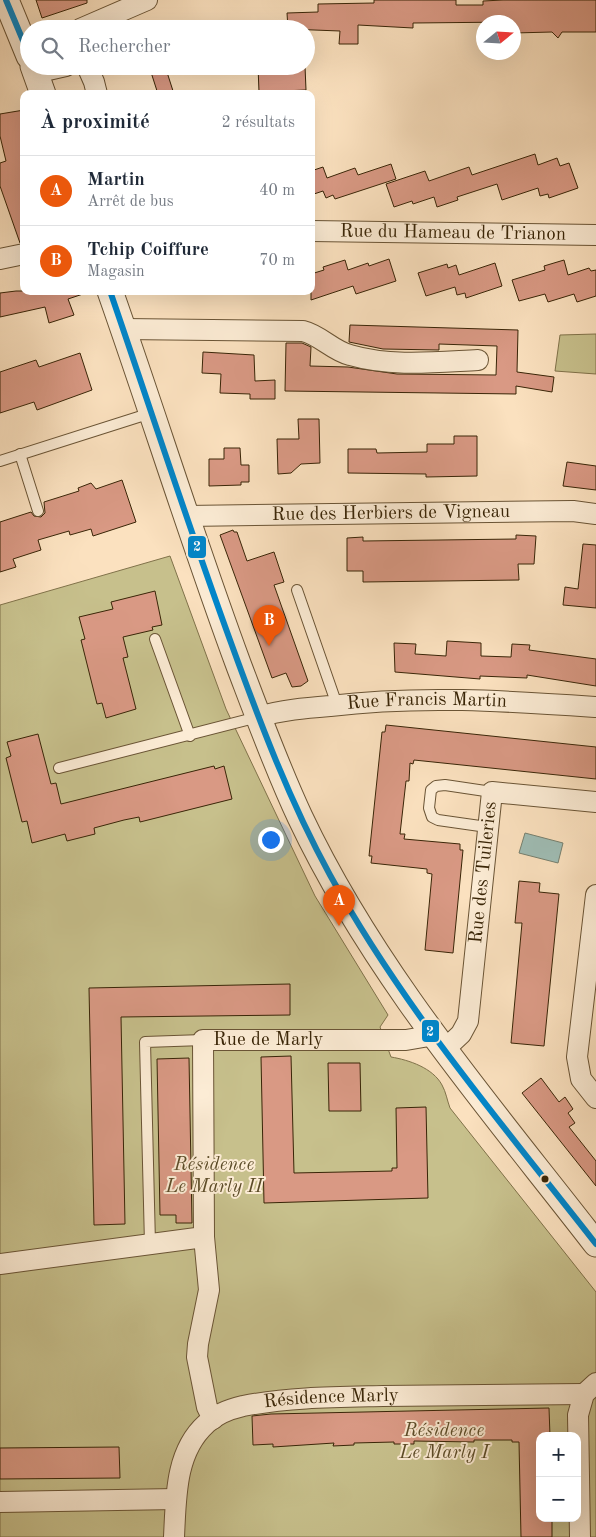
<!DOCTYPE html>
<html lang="fr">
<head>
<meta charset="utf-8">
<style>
  body { margin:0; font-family:"Old Standard TT",serif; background:#f6f6f7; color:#1f2937 }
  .controls { position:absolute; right:15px; bottom:15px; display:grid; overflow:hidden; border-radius:10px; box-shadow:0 5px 20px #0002 }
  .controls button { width:45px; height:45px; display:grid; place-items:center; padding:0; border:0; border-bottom:1px solid #e0e1e3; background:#fff; color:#1f2937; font:25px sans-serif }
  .compass { position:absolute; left:476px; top:15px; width:45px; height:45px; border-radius:50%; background:#fff; box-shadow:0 5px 20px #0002; rotate:72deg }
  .you { position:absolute; left:270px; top:839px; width:18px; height:18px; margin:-12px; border:4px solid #fff; border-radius:50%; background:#1a73e8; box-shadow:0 0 0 8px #1a73e833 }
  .badge { display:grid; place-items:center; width:32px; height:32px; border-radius:50%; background:#ea580c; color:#fff; font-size:16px; font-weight:700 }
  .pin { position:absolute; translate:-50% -41px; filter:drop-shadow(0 1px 2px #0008) }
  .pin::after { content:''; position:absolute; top:26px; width:18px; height:15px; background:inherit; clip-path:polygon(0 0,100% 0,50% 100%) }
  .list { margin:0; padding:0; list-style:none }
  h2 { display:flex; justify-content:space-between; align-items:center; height:65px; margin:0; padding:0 20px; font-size:21px }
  h2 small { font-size:16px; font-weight:400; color:#747a83 }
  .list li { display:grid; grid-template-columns:32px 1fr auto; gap:15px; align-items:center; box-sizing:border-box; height:70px; padding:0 20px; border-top:1px solid #e0e1e3 }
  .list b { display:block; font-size:19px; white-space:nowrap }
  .list p { margin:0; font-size:16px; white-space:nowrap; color:#747a83 }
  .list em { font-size:16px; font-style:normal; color:#747a83 }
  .icon { flex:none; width:28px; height:28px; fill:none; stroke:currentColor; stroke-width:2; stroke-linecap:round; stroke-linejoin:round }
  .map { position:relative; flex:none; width:596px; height:1537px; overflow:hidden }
  .search { position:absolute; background:#fff; box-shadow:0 5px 20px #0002; left:20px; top:20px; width:295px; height:55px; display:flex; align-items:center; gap:12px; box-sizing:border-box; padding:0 18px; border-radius:28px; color:#747a83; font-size:19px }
  .panel { position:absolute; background:#fff; box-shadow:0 5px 20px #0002; left:20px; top:90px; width:295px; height:205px; border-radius:10px }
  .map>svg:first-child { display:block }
  .green { fill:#c7c08c; stroke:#80724a; fill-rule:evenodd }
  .water { fill:#9fbdb5; stroke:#76806f }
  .building { fill:#d99984; stroke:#392507 }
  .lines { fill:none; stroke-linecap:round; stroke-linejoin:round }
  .service-casing { stroke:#6a5435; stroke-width:12 }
  .minor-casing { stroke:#6a5435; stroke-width:22 }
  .tertiary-casing { stroke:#6a5435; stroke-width:27 }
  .service { stroke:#fcecd5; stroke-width:10 }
  .minor { stroke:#fcecd5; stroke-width:20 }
  .tertiary { stroke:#fcecd5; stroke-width:25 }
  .bus-1-casing { stroke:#fcecd5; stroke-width:10 }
  .bus-1 { stroke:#0086cb; stroke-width:6 }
  .bus-dot { fill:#392507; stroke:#fcecd5; stroke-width:2 }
  .labels { text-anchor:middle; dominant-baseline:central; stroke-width:4; stroke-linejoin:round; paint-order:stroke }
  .street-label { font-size:19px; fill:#392507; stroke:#fcecd5 }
  .park-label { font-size:19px; font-style:italic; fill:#5c4c28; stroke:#fcecd5 }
  .line-badge { stroke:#fcecd5; stroke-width:2 }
  .badge-label { font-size:14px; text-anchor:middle; font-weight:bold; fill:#fff }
</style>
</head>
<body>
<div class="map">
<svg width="596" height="1537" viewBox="0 0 596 1537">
  <rect width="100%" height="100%" fill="#fbe1bf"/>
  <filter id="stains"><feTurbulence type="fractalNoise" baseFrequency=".004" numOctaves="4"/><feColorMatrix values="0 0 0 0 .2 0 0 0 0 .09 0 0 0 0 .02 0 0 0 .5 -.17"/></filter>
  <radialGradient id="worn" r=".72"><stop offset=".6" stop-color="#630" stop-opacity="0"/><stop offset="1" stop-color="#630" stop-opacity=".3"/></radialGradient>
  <g class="green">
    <polygon points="596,334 596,374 555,371 560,335"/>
    <path d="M170,556L226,709L315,896L388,1015L380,1027L391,1057C409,1060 433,1068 442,1085C446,1092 447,1100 450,1108L596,1292V1537H0V605ZM540,1436H577V1518H540Z"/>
  </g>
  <polygon class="water" points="525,833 563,843 558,863 519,853"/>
  <g class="building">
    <polygon points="36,0 87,0 87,3 42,18"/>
    <polygon points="374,0 456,0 456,5 483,5 483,1 503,0 596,0 596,32 562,32 558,38 552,32 514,33 514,22 413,23 413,28 358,25 358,44 339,44 340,31 288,29 287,13 318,12 318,4 374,3"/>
    <polygon points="149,66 165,66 174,94 158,94"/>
    <polygon points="258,66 305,66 306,90 259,92"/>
    <polygon points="24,110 24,242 20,243 0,186 0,163 6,161 0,136 0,114"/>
    <polygon points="535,154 538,165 557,158 560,166 569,163 578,188 549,198 548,194 540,196 538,188 502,200 497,184 457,197 458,200 437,207 434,197 413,204 412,201 394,207 386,184 425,171 429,181 469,167 472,175"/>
    <polygon points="391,164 396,179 335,199 333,195 326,198 323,191 311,195 311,171 323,167 327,178 355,168 358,175"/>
    <polygon points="389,259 396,281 356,294 353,286 311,300 311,274 324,270 323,267 345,260 348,270 368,263 369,266"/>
    <polygon points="564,260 568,275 589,268 591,271 596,270 596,296 577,302 574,294 548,302 545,294 519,301 512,280 545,270 544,266"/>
    <polygon points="495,263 502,286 466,298 465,293 457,295 455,287 426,296 418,273 447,264 448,268 456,265 459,275"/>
    <polygon points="16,291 82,291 83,294 68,299 74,315 49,323 45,307 0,317 0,293"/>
    <polygon points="350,325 518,330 517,372 554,377 552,392 516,386 516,394 285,391 286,343 302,343 311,347 310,366 348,367 397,374 496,375 497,346 439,344 439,350 383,349 349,342"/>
    <polygon points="203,352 254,355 255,381 275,380 275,399 250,399 250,394 220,393 221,374 202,373"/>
    <polygon points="80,353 92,390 37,410 34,402 0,413 0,372 36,360 39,367"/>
    <polygon points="298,419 319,419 320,463 301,464 291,473 278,474 277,439 299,439"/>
    <polygon points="454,436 477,436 477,476 426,477 426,474 348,473 348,449 376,449 377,453 427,452 427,444 454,444"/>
    <polygon points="224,448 240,448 241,465 249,465 249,482 241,482 241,485 209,486 209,459 224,459"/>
    <polygon points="567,462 596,466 596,490 563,486"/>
    <polygon points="122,480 136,522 93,536 91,529 70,535 69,531 38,540 41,550 13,559 16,567 0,572 0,522 31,512 34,516 41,517 45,513 44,502 79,491 78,488 91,483 96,489"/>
    <polygon points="233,530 234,532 237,532 247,561 274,552 284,582 274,585 308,681 301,686 292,687 286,673 272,678 220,535"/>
    <polygon points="516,535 536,536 534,564 518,564 519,580 363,582 363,571 347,571 347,538 363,537 363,541 516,539"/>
    <polygon points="583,544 596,545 596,608 563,605 565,587 578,589"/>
    <polygon points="155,591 162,625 152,627 153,630 123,637 128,657 123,658 136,709 106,718 102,703 97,704 81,640 85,639 79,617 113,609 111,602"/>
    <polygon points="447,641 481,643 481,656 511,657 512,644 530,645 529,650 596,659 596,686 527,675 527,678 480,676 480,679 395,672 394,643 416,644 415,654 446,656"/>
    <polygon points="386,725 596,747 596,779 414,760 413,764 410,763 409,781 406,781 400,834 405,834 404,839 460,844 460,850 463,850 453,953 425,950 432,874 427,873 427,869 371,863 372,856 369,856 382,732 385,732"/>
    <polygon points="38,734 51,784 56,783 61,804 214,766 215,769 224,766 232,799 140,822 139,817 124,820 94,828 95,834 67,841 65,834 32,843 27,821 22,822 6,758 11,756 7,742"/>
    <polygon points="519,881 540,883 539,892 559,894 544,1046 511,1043 522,923 515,923"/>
    <polygon points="290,984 290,1015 121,1017 125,1224 94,1225 89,988"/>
    <polygon points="291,1056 294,1173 392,1171 392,1168 397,1168 396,1108 426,1107 428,1198 264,1203 261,1057"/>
    <polygon points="189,1058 192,1223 176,1223 176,1215 160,1215 157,1059"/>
    <polygon points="328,1063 360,1063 361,1111 329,1111"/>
    <polygon points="541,1078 559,1102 565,1097 573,1109 568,1113 575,1123 569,1127 596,1161 596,1186 522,1093"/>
    <polygon points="549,1408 550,1436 540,1436 540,1518 552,1518 552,1537 521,1537 519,1442 512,1442 512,1440 474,1440 474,1442 414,1441 414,1444 394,1444 394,1442 354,1443 354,1445 333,1446 334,1443 273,1447 273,1444 253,1445 252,1416 271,1414"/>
    <polygon points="119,1447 120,1478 0,1479 0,1448"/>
  </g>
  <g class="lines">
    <g class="service-casing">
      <g id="service">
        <polyline points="20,454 38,511"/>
        <polyline points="0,461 151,413"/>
        <polyline points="297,590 337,705"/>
        <polyline points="155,639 190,736"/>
        <polyline points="59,768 258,717"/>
        <polyline points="487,827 438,820 432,817 429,808 431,790 436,786 445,785 492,792"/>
        <polyline points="150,1244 145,1042 203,1040"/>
      </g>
    </g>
    <g class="minor-casing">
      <g id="minor">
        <polyline points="80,29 147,0"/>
        <polyline points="87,66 94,82 97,94"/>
        <polyline points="35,73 66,66"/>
        <path id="s1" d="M311,231L596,235"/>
        <polyline points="0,259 24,254"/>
        <path d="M124,329L303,331C320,335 333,351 350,355C391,367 436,362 478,360"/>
        <path id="s2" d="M186,516L573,511L596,514"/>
        <path id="s3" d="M258,717C282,710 305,708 330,706C419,695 507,701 596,707"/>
        <polyline points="596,895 577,1057 581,1079 596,1098"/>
        <path id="s4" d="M445,1049L461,1034L468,1021L492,792L596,802"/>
        <polyline points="0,1264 204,1237"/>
        <path id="s5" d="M213,1419L207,1407L197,1357L198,1344L209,1290L204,1237L203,1040H406L435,1035"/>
        <polyline points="0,1502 176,1499"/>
        <path id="s6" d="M174,1537C176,1498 175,1452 206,1424C215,1415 230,1409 243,1406C289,1397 337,1397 383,1396C450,1395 517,1395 584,1394"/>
        <polyline points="580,1537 578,1415 584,1394 596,1383"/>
      </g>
    </g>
    <g class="tertiary-casing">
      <g id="tertiary">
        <polyline points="6,0 29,56"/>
        <polyline points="33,66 43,94"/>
        <path d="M110,291C154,416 193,542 239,666C258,716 277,768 300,817C374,974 490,1107 596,1244"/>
      </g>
    </g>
    <use href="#service" class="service"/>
    <use href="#minor" class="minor"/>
    <use href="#tertiary" class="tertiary"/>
    <g class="bus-1-casing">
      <g id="bus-1">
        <polyline points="6,0 29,55"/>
        <path d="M110,291C150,407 188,525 230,640C259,720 289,800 330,875C403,1008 503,1125 596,1244"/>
      </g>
    </g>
    <use href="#bus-1" class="bus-1"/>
  </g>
  <circle class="bus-dot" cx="545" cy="1179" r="4.5"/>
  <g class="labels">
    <g class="street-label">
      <text stroke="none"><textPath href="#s1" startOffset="142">Rue du Hameau de Trianon</textPath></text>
      <text stroke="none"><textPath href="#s2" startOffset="205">Rue des Herbiers de Vigneau</textPath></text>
      <text stroke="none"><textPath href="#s3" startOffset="170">Rue Francis Martin</textPath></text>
      <text stroke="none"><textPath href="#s4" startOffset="186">Rue des Tuileries</textPath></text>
      <text stroke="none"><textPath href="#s5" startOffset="448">Rue de Marly</textPath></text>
      <text stroke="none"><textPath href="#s6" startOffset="251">Résidence Marly</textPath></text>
    </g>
    <g class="park-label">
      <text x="214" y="1165">Résidence<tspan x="214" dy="22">Le Marly II</tspan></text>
      <text x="444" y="1431">Résidence<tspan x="444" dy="22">Le Marly I</tspan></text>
    </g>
  </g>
  <g class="line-badge">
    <rect x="187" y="535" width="20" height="24" rx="5" fill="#0086cb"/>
    <rect x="421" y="1019" width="19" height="24" rx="5" fill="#0086cb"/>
  </g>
  <g class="badge-label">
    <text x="197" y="551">2</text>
    <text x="430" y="1036">2</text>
  </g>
  <rect width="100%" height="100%" filter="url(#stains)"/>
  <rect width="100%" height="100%" fill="url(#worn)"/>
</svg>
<div class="controls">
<button>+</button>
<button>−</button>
</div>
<svg class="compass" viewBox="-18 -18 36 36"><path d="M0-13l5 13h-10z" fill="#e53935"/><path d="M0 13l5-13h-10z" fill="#747a83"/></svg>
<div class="you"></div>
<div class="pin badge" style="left:339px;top:926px">A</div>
<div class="pin badge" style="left:269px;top:646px">B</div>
<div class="search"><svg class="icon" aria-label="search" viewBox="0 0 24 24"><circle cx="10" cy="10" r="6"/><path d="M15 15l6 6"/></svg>Rechercher</div>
<section class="panel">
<h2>À proximité<small>2 résultats</small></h2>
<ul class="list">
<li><span class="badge">A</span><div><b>Martin</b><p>Arrêt de bus</p></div><em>40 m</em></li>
<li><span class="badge">B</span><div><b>Tchip Coiffure</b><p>Magasin</p></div><em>70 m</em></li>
</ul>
</section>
</div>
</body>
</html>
